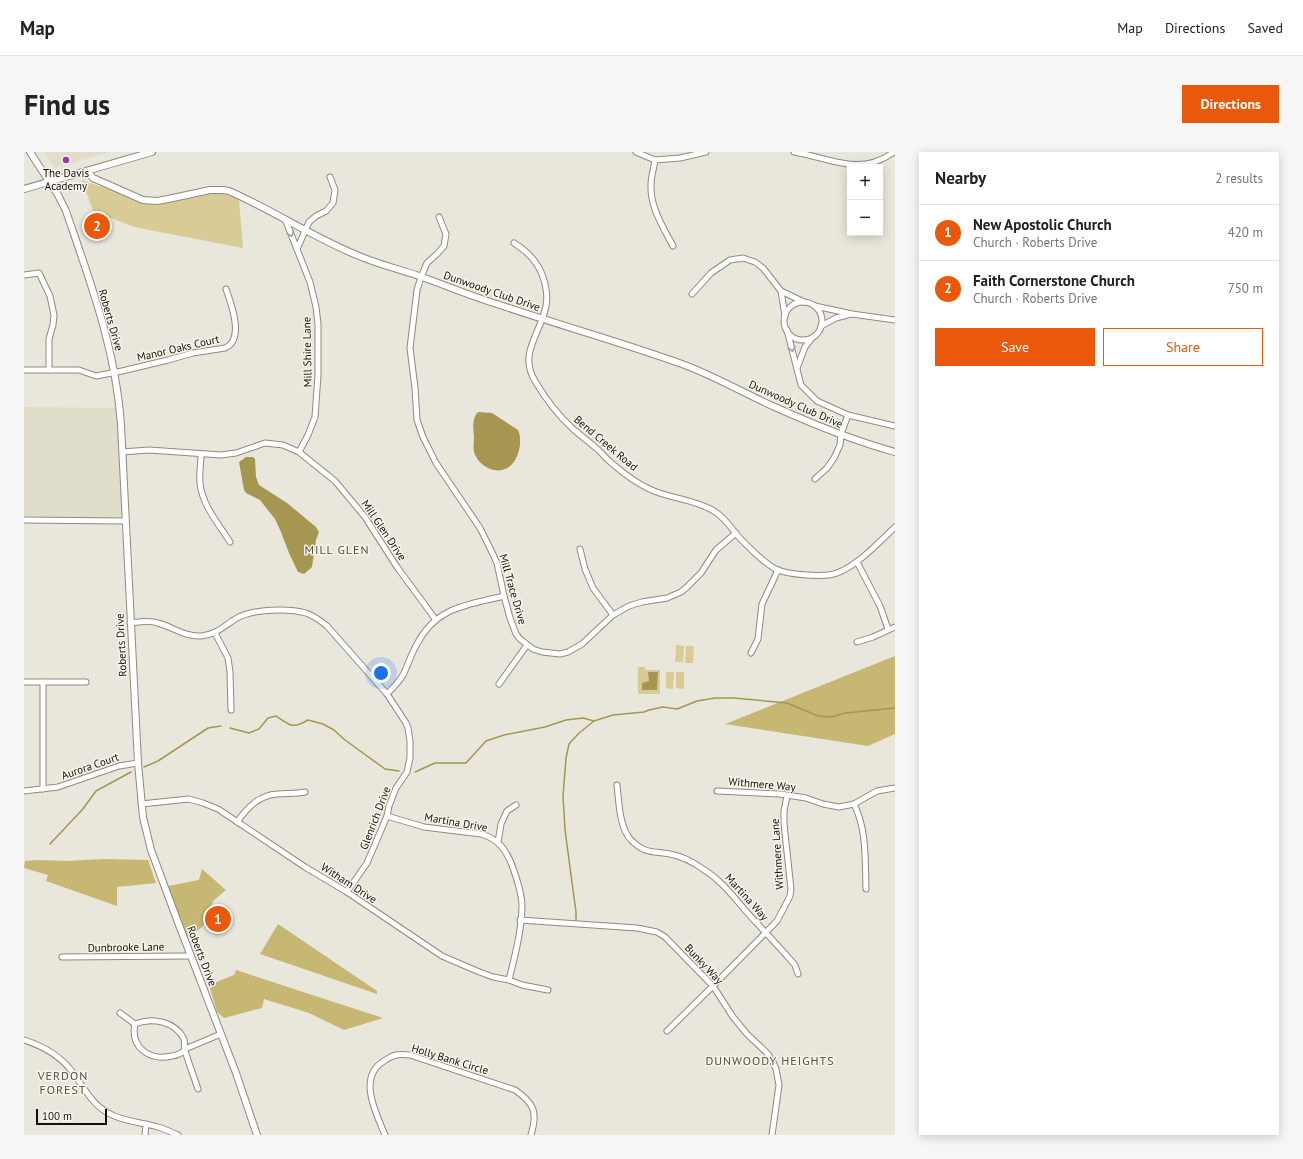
<!DOCTYPE html>
<html lang="en">
<head>
<meta charset="utf-8">
<style>
  body { margin:0; font-family:"PT Sans",sans-serif; background:#f6f6f6; color:#222 }
  .controls { position:absolute; right:12px; top:12px; display:grid; overflow:hidden; border-radius:0px; box-shadow:0 2px 10px #0003 }
  .controls button { width:36px; height:36px; display:grid; place-items:center; padding:0; border:0; border-bottom:1px solid #e0e0e0; background:#fff; color:#222; font:20px sans-serif }
  .scale { position:absolute; left:12px; bottom:10px; width:71px; box-sizing:border-box; padding-left:4px; border:2px solid #11100c; border-top:0; font-size:11px; line-height:14px; white-space:nowrap; color:#11100c; -webkit-text-stroke:3px #f7f4e9; paint-order:stroke }
  .you { position:absolute; left:357px; top:521px; width:14px; height:14px; margin:-10px; border:3px solid #fff; border-radius:50%; background:#1a73e8; box-shadow:0 0 0 6px #1a73e833 }
  .badge { display:grid; place-items:center; width:26px; height:26px; border-radius:50%; background:#ea580c; color:#fff; font-size:13px; font-weight:700 }
  .pin { position:absolute; translate:-50% -50%; border:2px solid #fff; box-shadow:0 1px 4px #0006 }
  .list { margin:0; padding:0; list-style:none }
  h2 { display:flex; justify-content:space-between; align-items:center; height:52px; margin:0; padding:0 16px; font-size:17px }
  h2 small { font-size:13px; font-weight:400; color:#767676 }
  .list li { display:grid; grid-template-columns:26px 1fr auto; gap:12px; align-items:center; box-sizing:border-box; height:56px; padding:0 16px; border-top:1px solid #e0e0e0 }
  .list b { display:block; font-size:15px; white-space:nowrap }
  .list p { margin:0; font-size:13px; white-space:nowrap; color:#767676 }
  .list em { font-size:13px; font-style:normal; color:#767676 }
  .actions { display:flex; gap:8px; padding:12px 16px }
  .actions a { flex:1; padding:9px 0; border:1px solid #ea580c; border-radius:0px; text-align:center; font-size:14px; color:#ea580c }
  .actions .main { background:#ea580c; color:#fff }
  .map { position:relative; flex:none; width:871px; height:983px; overflow:hidden; border-radius:0px }
  header { display:flex; align-items:center; gap:24px; box-sizing:border-box; height:56px; padding:0 20px; background:#fff; border-bottom:1px solid #e0e0e0 }
  header strong { font-size:19px }
  nav { display:flex; gap:22px; margin-inline-start:auto; font-size:14px }
  .intro { display:flex; align-items:center; justify-content:space-between; box-sizing:border-box; height:96px; padding:0 24px }
  h1 { margin:0; font-size:28px }
  .button { padding:10px 18px; border-radius:0px; background:#ea580c; color:#fff; font-size:14px; font-weight:700 }
  main { display:flex; gap:24px; padding:0 24px }
  aside { flex:1; background:#fff; border-radius:0px; box-shadow:0 2px 10px #0003 }
  .map>svg:first-child { display:block }
  .built { fill:#e1ddcb }
  .green { fill:#d8cb95 }
  .forest { fill:#c6b773 }
  .water { fill:#a59652 }
  .lines { fill:none; stroke-linecap:round; stroke-linejoin:round }
  .stream { stroke:#a59652; stroke-width:1.5 }
  .minor-casing { stroke:#8d8b81; stroke-width:7 }
  .tertiary-casing { stroke:#8d8b81; stroke-width:8 }
  .minor { stroke:#fff; stroke-width:5 }
  .tertiary { stroke:#fff; stroke-width:6 }
  .oneway { stroke:#a09f9e }
  .poi-dot { fill:#8c3eaf; stroke:#f7f4e9; stroke-width:1.5 }
  .labels { text-anchor:middle; dominant-baseline:central; stroke-width:3; stroke-linejoin:round; paint-order:stroke }
  .poi-label { font-size:11px; fill:#11100c; stroke:#f7f4e9 }
  .street-label { font-size:11px; fill:#11100c; stroke:#f7f4e9 }
  .neighbourhood-label { font-size:12px; letter-spacing:1px; fill:#514f46; stroke:#f7f4e9 }
</style>
</head>
<body>
<header>
<strong>Map</strong>
<nav><a>Map</a><a>Directions</a><a>Saved</a></nav>
</header>
<div class="intro"><h1>Find us</h1><a class="button">Directions</a></div>
<main>
<div class="map">
<svg width="871" height="983" viewBox="0 0 871 983">
  <rect width="100%" height="100%" fill="#e9e7dc"/>
  <g class="built">
    <polygon points="20,0 85,0 31,16"/>
    <polygon points="0,255 94,256 103,296 104,367 0,364"/>
  </g>
  <g class="green">
    <polygon points="58,28 95,41 121,52 142,51 180,42 192,41 200,42 215,47 219,96 110,75 69,59"/>
    <polygon points="652,493 660,494 659,510 651,510"/>
    <polygon points="662,494 670,494 669,511 661,511"/>
    <polygon points="614,515 621,515 622,518 636,518 636,542 614,542"/>
    <polygon points="642,520 650,520 649,537 642,536"/>
    <polygon points="652,520 660,520 660,537 652,536"/>
  </g>
  <g class="forest">
    <polygon points="871,504 871,582 844,594 701,572"/>
    <polygon points="80,707 124,708 132,731 93,735 93,754 22,729 24,723 0,716 1,709 13,708 43,709"/>
    <polygon points="178,717 202,738 189,749 180,773 170,782 163,784 144,734 175,728"/>
    <polygon points="254,772 353,839 353,842 236,802"/>
    <polygon points="212,818 359,866 320,878 285,861 240,847 238,856 200,866 193,860 185,833 210,823"/>
  </g>
  <g class="water">
    <path d="M454,260L468,261L494,278C499,288 495,308 485,315C472,324 454,314 450,300C449,295 450,289 450,284C449,276 448,266 454,260Z"/>
    <polygon points="222,305 229,305 231,307 232,325 235,333 263,351 292,375 295,380 292,388 288,415 280,422 274,420 265,401 257,380 251,367 236,348 222,341 220,338 215,310"/>
    <polygon points="624,520 634,520 633,538 618,538 618,531 625,529"/>
  </g>
  <g class="lines">
    <g class="stream">
      <path d="M206,576L225,581L235,577L244,566L252,564C266,574 269,577 284,568L299,572L310,578L321,588L361,617L375,619"/>
      <polyline points="120,615 134,609 184,576 197,574"/>
      <polyline points="391,620 411,611 442,611 462,589 480,583 521,575 542,568 559,566 570,569"/>
      <polyline points="26,692 58,658 72,639 107,620"/>
      <polyline points="552,768 552,760 541,678 539,644 542,606 545,592 555,581 570,569 589,563 620,560 625,558 639,555 653,557 673,549 691,546 710,546 763,551 794,564 807,565 821,561 871,556"/>
    </g>
    <g class="minor-casing">
      <g id="minor">
        <polyline points="612,0 631,8 656,6 682,0"/>
        <path d="M770,0C807,6 836,25 870,0"/>
        <path d="M631,8C630,16 627,24 627,33C626,55 639,75 649,94"/>
        <polyline points="415,65 422,82 420,94 413,102 403,111 397,125 393,138 386,196 391,236 393,268 399,285 412,311 456,376 466,396 473,411 480,444 486,466 492,482 496,487 509,497 518,500 536,502 544,500 558,492 589,463 605,454 618,450 643,446 657,440 663,435 677,421 692,398 712,381"/>
        <polyline points="261,67 286,130 292,155 294,172 294,223 291,265 284,283 275,300"/>
        <path d="M490,91C503,99 514,110 519,125C522,134 524,144 522,154C517,181 494,201 511,229C521,246 534,263 548,276C556,283 564,289 572,296C576,299 579,303 582,306C596,319 613,332 630,339C650,347 672,348 690,359C700,365 706,374 713,383C721,392 743,414 754,418C767,423 792,424 805,423C827,421 855,390 871,375"/>
        <polyline points="273,97 285,70 292,64 302,59 309,51 311,38 306,25"/>
        <polyline points="0,123 15,121 26,144 30,163 29,173 25,187 25,218"/>
        <polyline points="757,139 780,150"/>
        <polyline points="668,142 687,121 706,108 719,106 731,110 739,116 757,139 761,164"/>
        <circle cx="779" cy="169" r="19"/>
        <polyline points="791,154 828,162 871,168"/>
        <polyline points="797,174 812,166 827,162"/>
        <polyline points="763,178 777,233 793,249 824,263 817,282 816,293 810,306 803,316 791,327"/>
        <polyline points="773,216 781,195 788,186"/>
        <path d="M0,218H55L72,224L98,219L144,208L169,201L201,196C221,188 207,151 202,137"/>
        <polyline points="824,263 871,274"/>
        <polyline points="98,300 125,298 197,303 212,301 241,291 259,293 275,300 311,329 341,365 373,415 412,468"/>
        <path d="M177,302C177,311 175,321 176,331C178,353 194,371 206,390"/>
        <polyline points="0,368 101,369"/>
        <polyline points="556,397 561,417 569,436 589,463"/>
        <polyline points="833,410 856,454 864,477"/>
        <path d="M106,471C115,470 124,468 134,471C149,475 161,485 177,484C192,483 201,473 213,466C229,457 264,456 282,461C290,464 297,469 303,474L363,542L382,571L384,576L386,589V606L383,620L372,636L365,654L363,664L343,711L323,740"/>
        <polyline points="191,481 204,506 206,520 207,558"/>
        <polyline points="833,490 849,485 871,475"/>
        <polyline points="727,501 734,487 738,452 754,418"/>
        <polyline points="0,530 62,530"/>
        <polyline points="19,530 19,637"/>
        <polyline points="475,532 503,493"/>
        <path d="M363,542C369,536 375,530 379,523C384,513 387,502 393,492C412,455 443,453 480,444"/>
        <path d="M593,633C595,649 595,675 607,688C621,702 628,699 646,702C657,704 669,710 679,717C700,730 713,750 730,768C744,783 758,798 771,813L774,822"/>
        <polyline points="0,639 34,635 95,614 114,611"/>
        <polyline points="693,639 756,642 782,646 799,652 815,655 830,652 853,639 871,636"/>
        <polyline points="117,652 165,647 179,651 194,657 281,715 323,740 418,804 453,819 469,825 485,828 498,833 524,838"/>
        <path d="M830,652C843,678 841,708 842,737"/>
        <path d="M363,664L400,675L457,682C475,687 483,699 489,716C493,727 497,740 498,752C498,778 491,803 485,828"/>
        <path d="M213,670C223,656 235,643 253,642C262,641 272,642 281,640"/>
        <polyline points="474,690 477,672 483,659 492,653"/>
        <polyline points="496,768 613,776 633,780 641,785 689,834 709,865 723,882 743,901 749,910 752,917 755,933 748,983"/>
        <polyline points="38,805 166,804"/>
        <polyline points="96,861 111,872"/>
        <polyline points="643,879 689,834 753,769 766,744 767,737 760,672 760,659 763,644"/>
        <path d="M0,888C19,894 38,905 50,922C60,936 68,952 84,961C100,970 117,970 134,975C141,977 147,980 154,983"/>
        <path d="M174,937C170,925 165,912 161,899C160,895 161,891 160,887C151,869 128,865 111,872C106,896 126,909 148,904C153,903 158,902 161,897L197,882"/>
        <polyline points="121,983 122,973"/>
        <path d="M361,983C352,961 333,925 360,909C370,902 374,902 386,903L491,938C510,951 514,960 507,983"/>
      </g>
    </g>
    <g class="tertiary-casing">
      <g id="tertiary">
        <path d="M6,0L34,43L42,59C66,129 92,198 97,273L114,611L119,665L127,698L155,773L212,921L233,983"/>
        <path d="M63,19L69,26L119,48L133,49L144,47L186,38H199L205,39C251,59 293,88 340,106C358,113 377,118 395,124C421,133 447,144 473,152C535,173 597,190 658,212C691,224 721,242 753,256C791,273 831,289 871,300"/>
        <polyline points="0,37 128,0"/>
      </g>
    </g>
    <use href="#minor" class="minor"/>
    <use href="#tertiary" class="tertiary"/>
  </g>
  <defs><path id="oneway-chevron" d="M-2-3.5L2.5 0L-2 3.5" fill="none" stroke-width="1.6" stroke-linecap="round" stroke-linejoin="round"/></defs>
  <g class="oneway">
    <use href="#oneway-chevron" transform="translate(267 82) rotate(68)"/>
    <use href="#oneway-chevron" transform="translate(768 197) rotate(76)"/>
  </g>
  <circle class="poi-dot" cx="42" cy="8" r="4"/>
  <g class="labels">
    <g class="poi-label">
      <text x="42" y="21">The Davis<tspan x="42" dy="13">Academy</tspan></text>
    </g>
    <g class="street-label">
      <text transform="translate(468 139) rotate(19)">Dunwoody Club Drive</text>
      <text transform="translate(87 168) rotate(74)">Roberts Drive</text>
      <text transform="translate(154 196) rotate(-13)">Manor Oaks Court</text>
      <text transform="translate(283 200) rotate(-91)">Mill Shire Lane</text>
      <text transform="translate(772 252) rotate(24)">Dunwoody Club Drive</text>
      <text transform="translate(582 291) rotate(40)">Bend Creek Road</text>
      <text transform="translate(360 378) rotate(56)">Mill Glen Drive</text>
      <text transform="translate(489 437) rotate(74)">Mill Trace Drive</text>
      <text transform="translate(97 493) rotate(-93)">Roberts Drive</text>
      <text transform="translate(66 614) rotate(-19)">Aurora Court</text>
      <text transform="translate(738 632) rotate(5)">Withmere Way</text>
      <text transform="translate(351 666) rotate(-69)">Glenrich Drive</text>
      <text transform="translate(432 670) rotate(10)">Martina Drive</text>
      <text transform="translate(753 702) rotate(-94)">Withmere Lane</text>
      <text transform="translate(325 731) rotate(33)">Witham Drive</text>
      <text transform="translate(723 745) rotate(48)">Martina Way</text>
      <text transform="translate(102 795) rotate(-1)">Dunbrooke Lane</text>
      <text transform="translate(178 804) rotate(69)">Roberts Drive</text>
      <text transform="translate(680 812) rotate(47)">Bunky Way</text>
      <text transform="translate(426 907) rotate(17)">Holly Bank Circle</text>
    </g>
    <g class="neighbourhood-label">
      <text x="313" y="397">MILL GLEN</text>
      <text x="746" y="908">DUNWOODY HEIGHTS</text>
      <text x="39" y="923">VERDON<tspan x="39" dy="14">FOREST</tspan></text>
    </g>
  </g>
</svg>
<div class="controls">
<button>+</button>
<button>−</button>
</div>
<div class="scale">100 m</div>
<div class="you"></div>
<div class="pin badge" style="left:194px;top:767px">1</div>
<div class="pin badge" style="left:73px;top:74px">2</div>
</div>
<aside>
<h2>Nearby<small>2 results</small></h2>
<ul class="list">
<li><span class="badge">1</span><div><b>New Apostolic Church</b><p>Church · Roberts Drive</p></div><em>420 m</em></li>
<li><span class="badge">2</span><div><b>Faith Cornerstone Church</b><p>Church · Roberts Drive</p></div><em>750 m</em></li>
</ul>
<div class="actions"><a class="main">Save</a><a>Share</a></div>
</aside>
</main>
</body>
</html>
